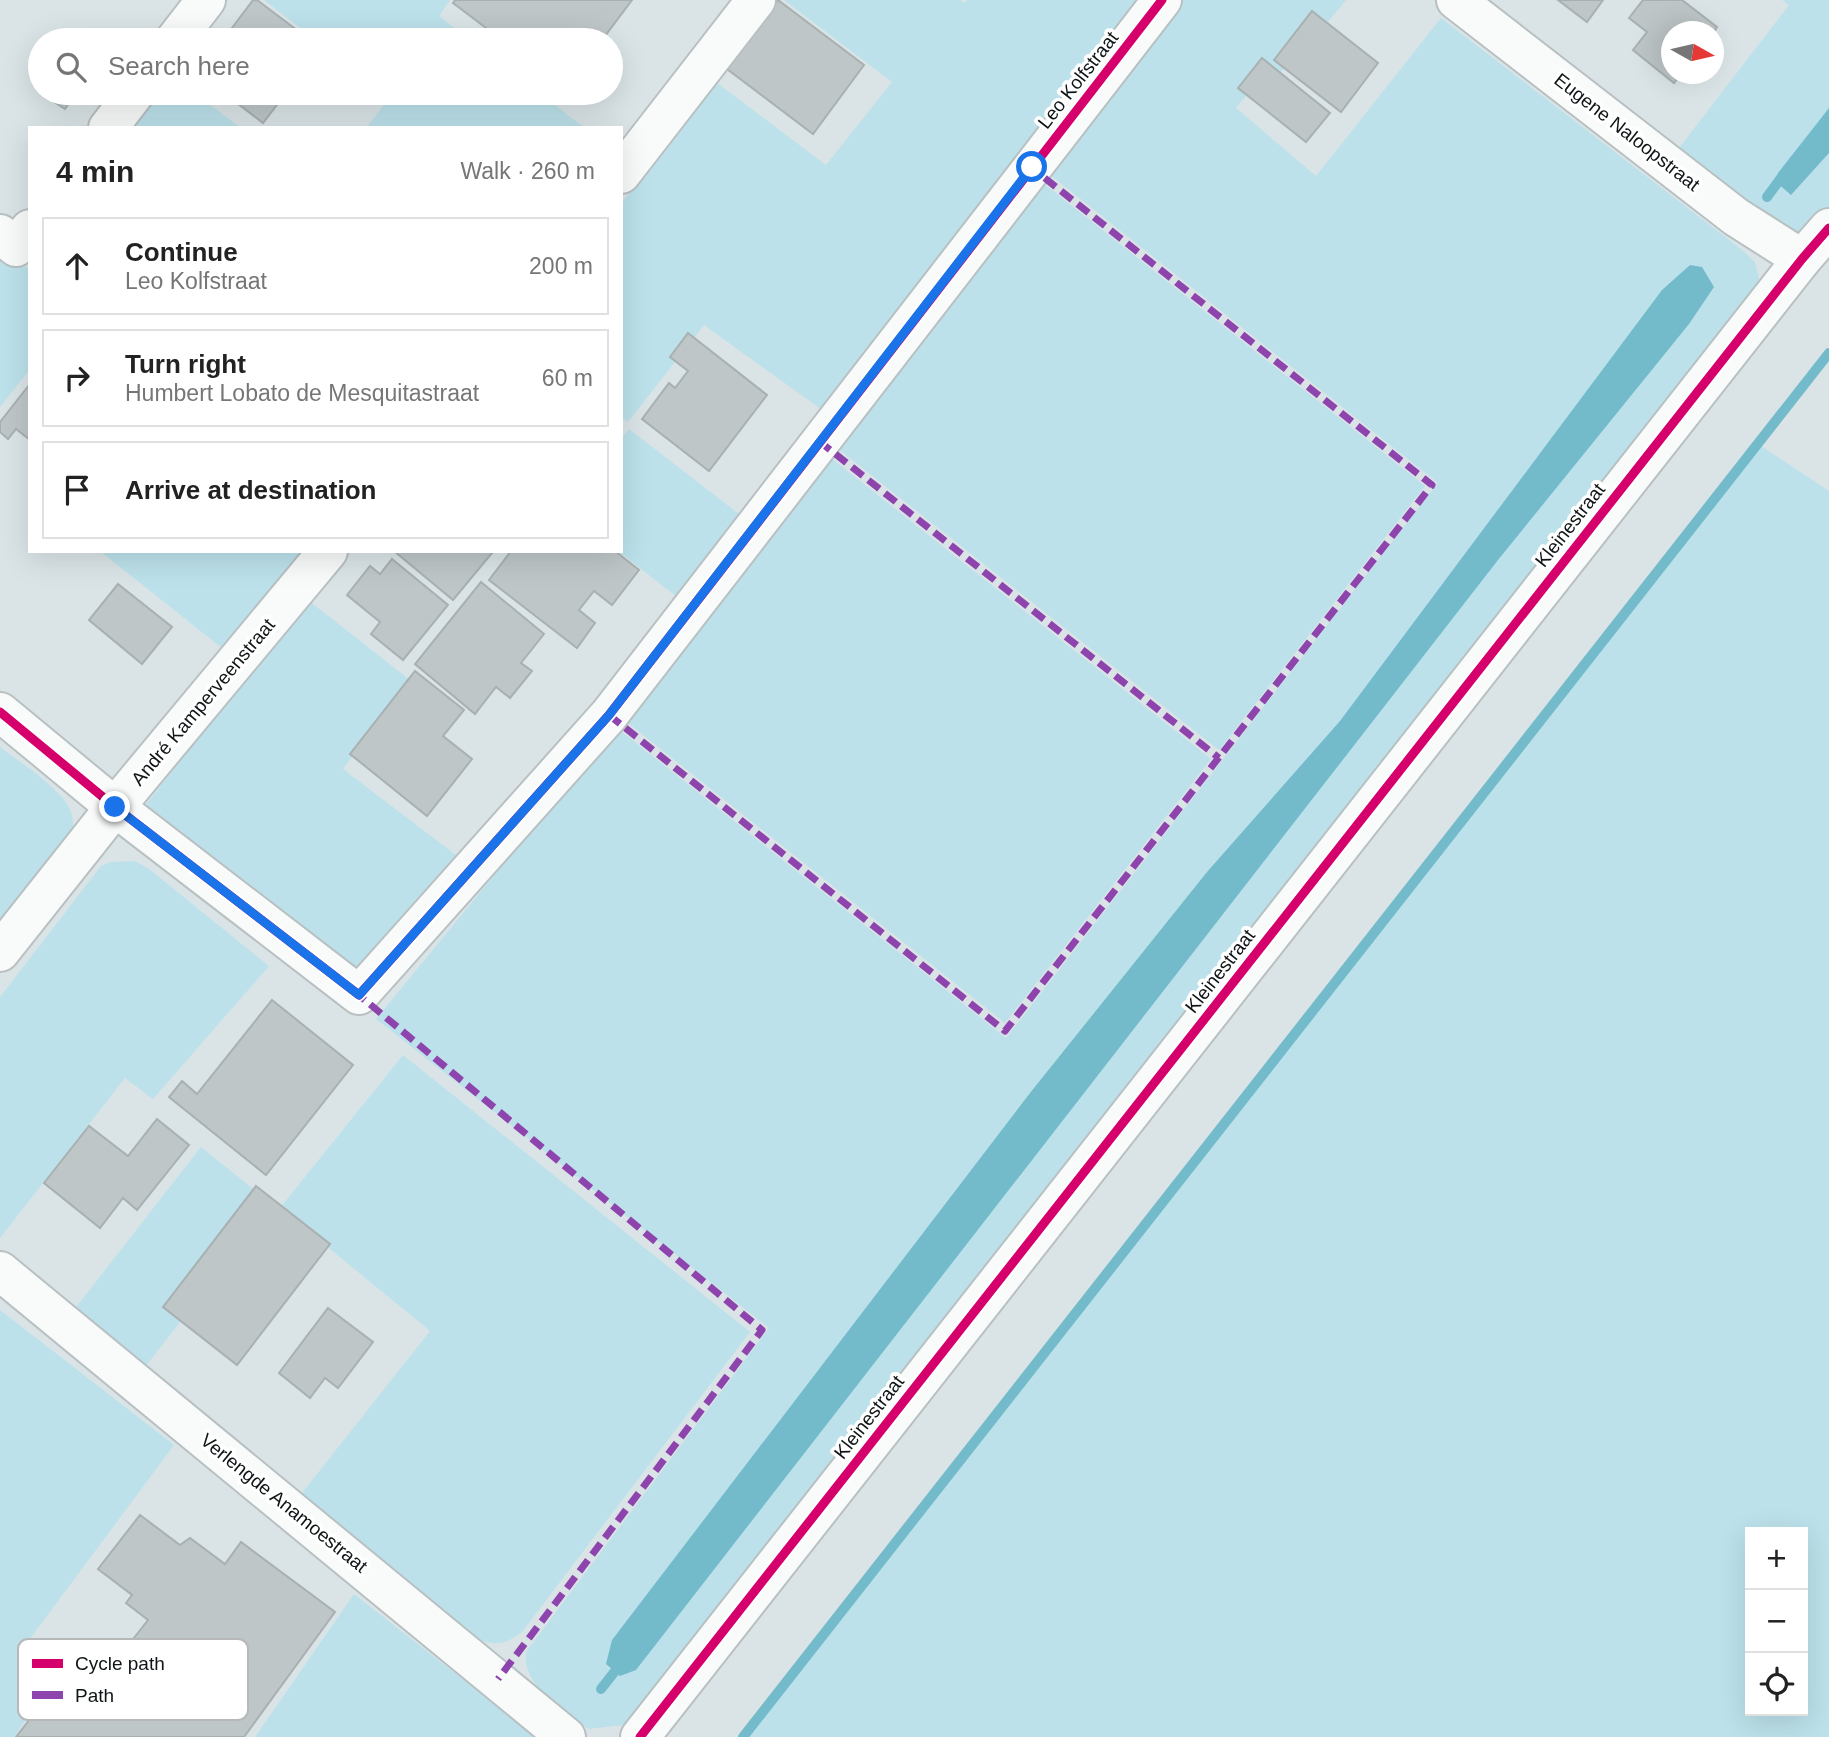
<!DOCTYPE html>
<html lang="en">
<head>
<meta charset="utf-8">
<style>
  body { margin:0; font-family:Helvetica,sans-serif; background:#f2f2f2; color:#222 }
  .controls { position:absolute; right:21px; bottom:21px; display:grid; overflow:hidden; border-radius:0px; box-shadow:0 7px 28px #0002 }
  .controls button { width:63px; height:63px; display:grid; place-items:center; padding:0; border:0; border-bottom:2px solid #e0e0e0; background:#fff; color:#222; font:35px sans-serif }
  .compass { position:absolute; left:1661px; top:21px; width:63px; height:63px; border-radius:50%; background:#fff; box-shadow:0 7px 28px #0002; rotate:98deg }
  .stop { position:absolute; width:21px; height:21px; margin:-16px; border:5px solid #1a73e8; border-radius:50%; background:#fff }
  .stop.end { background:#1a73e8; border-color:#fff; box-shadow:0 2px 7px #0008 }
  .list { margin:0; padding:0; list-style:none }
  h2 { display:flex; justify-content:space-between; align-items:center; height:91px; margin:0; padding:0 28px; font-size:30px }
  h2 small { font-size:23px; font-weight:400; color:#767676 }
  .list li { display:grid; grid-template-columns:46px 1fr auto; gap:21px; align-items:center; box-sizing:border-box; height:98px; margin:0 14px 14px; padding:0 14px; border:2px solid #e0e0e0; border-radius:0px }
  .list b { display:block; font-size:26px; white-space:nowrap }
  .list p { margin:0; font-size:23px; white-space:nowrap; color:#767676 }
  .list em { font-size:23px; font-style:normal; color:#767676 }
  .icon { flex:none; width:38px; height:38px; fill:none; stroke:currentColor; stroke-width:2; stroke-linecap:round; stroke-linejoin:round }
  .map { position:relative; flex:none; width:1829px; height:1737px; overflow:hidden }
  .search { position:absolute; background:#fff; box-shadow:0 7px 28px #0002; left:28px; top:28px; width:595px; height:77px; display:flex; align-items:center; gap:18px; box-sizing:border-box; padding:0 24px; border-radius:38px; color:#767676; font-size:26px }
  .panel { position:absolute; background:#fff; box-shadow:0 7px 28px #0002; left:28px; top:126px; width:595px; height:427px; border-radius:0px }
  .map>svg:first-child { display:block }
  .green { fill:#bce1ea; fill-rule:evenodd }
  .water { fill:#73bbcb }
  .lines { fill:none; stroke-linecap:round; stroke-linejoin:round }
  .stream { stroke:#73bbcb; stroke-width:10 }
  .building { fill:#bec6c8; stroke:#a8b0b2; stroke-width:2 }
  .street-casing { stroke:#b9c0c2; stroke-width:42 }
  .street { stroke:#f9fbfb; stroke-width:38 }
  .quiet { stroke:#8e44ad; stroke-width:7; stroke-dasharray:14 7; stroke-linecap:butt }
  .cycleway-casing { stroke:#fff; stroke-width:13 }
  .cycleway { stroke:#d6006c; stroke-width:9 }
  .route { stroke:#1a73e8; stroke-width:9 }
  .labels { text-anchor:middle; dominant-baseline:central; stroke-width:7; stroke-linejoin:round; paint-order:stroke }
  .street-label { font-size:19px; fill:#0f1516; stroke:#fff }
  .key { fill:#fff; stroke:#b7b9b9; stroke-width:2 }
  .key-label { font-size:19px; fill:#0f1516 }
</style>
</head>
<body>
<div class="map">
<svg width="1829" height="1737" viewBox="0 0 1829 1737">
  <rect width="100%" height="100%" fill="#dae4e6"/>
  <g class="green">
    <polygon points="264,0 450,0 439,16 470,40 316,40"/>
    <polygon points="784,0 960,0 964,3 967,0 1142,0 829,415 704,325 628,422 621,417 621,204 716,82 826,165 892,82"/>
    <path d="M1178,0H1346L1323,28L1317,25L1277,77L1267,70L1236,108L1316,176L1441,18L1742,250L1755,262L1761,287L632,1724L589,1729C564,1711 522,1687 526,1652L769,1328L376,1019L616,727L1006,1038L1438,483L1044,170Z"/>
    <polygon points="1782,0 1829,0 1829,216 1811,234 1788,239 1669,161 1789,5"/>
    <polygon points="149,93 194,93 241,128 121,128"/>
    <polygon points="385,93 539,93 585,128 366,128 390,97"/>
    <polygon points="1038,179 1425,486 1219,750 832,444"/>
    <polygon points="4,250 30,270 30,369 0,407 0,255"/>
    <polygon points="629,429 744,518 681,600 618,551 621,551 621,439"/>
    <path d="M1758,444L1829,491V1737H743ZM1750,1532H1803V1711H1750Z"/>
    <polygon points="826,454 1211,759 1005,1023 623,719"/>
    <polygon points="100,551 314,551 232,656"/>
    <polygon points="308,600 410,680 343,769 465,862 348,980 144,807"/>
    <path d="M0,747C19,762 64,790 71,812C74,821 73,831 72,840L0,940Z"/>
    <polygon points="135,861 149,869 269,966 153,1099 125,1078 0,1238 0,997 101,866 111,862"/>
    <path d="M403,1055L750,1332L522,1632C506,1644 497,1646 479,1640L298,1498L430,1331L280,1208Z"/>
    <polygon points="201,1147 272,1204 142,1371 70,1315"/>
    <polygon points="0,1310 174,1445 20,1652 53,1679 14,1737 0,1737"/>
    <polygon points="354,1594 536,1737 255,1737"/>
  </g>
  <g class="water">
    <polygon points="1829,108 1829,153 1791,195 1777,183 1778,173"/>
    <polygon points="1690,265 1702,267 1714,287 1689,324 1498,560 636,1670 620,1676 606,1664 612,1640 1030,1093 1207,872 1340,721 1662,290"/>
  </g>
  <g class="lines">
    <g class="stream">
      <polyline points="1767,197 1784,174"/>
      <polyline points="601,1689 623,1661"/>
      <polyline points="743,1737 1829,353"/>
    </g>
  </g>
  <g class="building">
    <polygon points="253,0 257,0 310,40 223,40"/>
    <polygon points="455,0 632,0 602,40 502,40 453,3"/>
    <polygon points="778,0 864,65 813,134 727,69"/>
    <polygon points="1558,0 1603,0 1587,22"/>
    <polygon points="1643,0 1682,0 1717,27 1714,32 1672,32 1672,74 1681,74 1674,83 1633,50 1647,32 1629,18"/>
    <polygon points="1312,11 1378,63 1341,112 1274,60"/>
    <polygon points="1262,58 1330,113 1306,142 1238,88"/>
    <polygon points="56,93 76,93 65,109 51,100"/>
    <polygon points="224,93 286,93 263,123"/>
    <polygon points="688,333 767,395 709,471 642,419 669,383 675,388 688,371 670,357"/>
    <polygon points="30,384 30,440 16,429 8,439 0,432 0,422"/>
    <polygon points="394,551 489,551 492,553 453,600"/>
    <polygon points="511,551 615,551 639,570 612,605 594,591 579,610 595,623 577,648 489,580"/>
    <polygon points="392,559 448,605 403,660 371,634 380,622 347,595 370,566 380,574"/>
    <polygon points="481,582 544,634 521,663 532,671 510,698 496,687 475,714 415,664"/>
    <polygon points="118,584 172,627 142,664 89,620"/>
    <polygon points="415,671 464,710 443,736 472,759 427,816 350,754"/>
    <polygon points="272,1000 353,1065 266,1175 169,1097 182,1081 197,1094"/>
    <polygon points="157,1119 189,1145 137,1210 123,1198 100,1228 44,1183 89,1126 128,1156"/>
    <polygon points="256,1186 330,1244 237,1365 163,1307"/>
    <polygon points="328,1308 373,1342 338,1388 325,1378 310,1398 279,1373"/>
    <polygon points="140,1515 180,1545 190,1538 225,1564 241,1542 335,1612 244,1737 16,1737 65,1674 90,1694 148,1620 126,1603 132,1595 98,1569"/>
  </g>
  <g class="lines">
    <g class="street-casing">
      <g id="street">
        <polyline points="1456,0 1736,217 1802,259"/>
        <polyline points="175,40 206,0"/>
        <polyline points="108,128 135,93"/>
        <polyline points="621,174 756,0"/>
        <polyline points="0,234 16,247 30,229"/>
        <polyline points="0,712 115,807 359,995 609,715 1162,0"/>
        <polyline points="0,952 115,807 328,551"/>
        <polyline points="0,1271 566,1737"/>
        <polyline points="640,1737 1802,259 1829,228"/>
      </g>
    </g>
    <use href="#street" class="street"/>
    <g class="quiet">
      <polyline points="819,441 1219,758"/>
      <polyline points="609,715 1005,1031 1432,485 1032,168"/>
      <polyline points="354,991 762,1330 498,1679"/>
    </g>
    <g class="cycleway-casing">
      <g id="cycleway">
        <polyline points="0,712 115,807 359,995 609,715 1162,0"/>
        <polyline points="640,1737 1802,259 1829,228"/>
      </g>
    </g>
    <use href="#cycleway" class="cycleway"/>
  </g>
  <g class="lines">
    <polyline class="route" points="115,807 359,995 609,715 1032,167"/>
  </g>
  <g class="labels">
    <g class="street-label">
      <text transform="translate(1078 80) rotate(-52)">Leo Kolfstraat</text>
      <text transform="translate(1627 132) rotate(38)">Eugene Naloopstraat</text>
      <text transform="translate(1570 525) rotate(-52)">Kleinestraat</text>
      <text transform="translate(203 702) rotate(-50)">André Kamperveenstraat</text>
      <text transform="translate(1220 971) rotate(-52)">Kleinestraat</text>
      <text transform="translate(869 1417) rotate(-52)">Kleinestraat</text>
      <text transform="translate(284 1503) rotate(39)">Verlengde Anamoestraat</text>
    </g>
  </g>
  <rect x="18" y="1639" width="230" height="81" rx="10" class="key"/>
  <rect x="32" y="1659" width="31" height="9" fill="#d6006c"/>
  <rect x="32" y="1691" width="31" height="8" fill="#8e44ad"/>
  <g class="key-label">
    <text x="75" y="1670">Cycle path</text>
    <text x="75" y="1702">Path</text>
  </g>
</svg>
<div class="controls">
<button>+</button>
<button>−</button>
<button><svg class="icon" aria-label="locate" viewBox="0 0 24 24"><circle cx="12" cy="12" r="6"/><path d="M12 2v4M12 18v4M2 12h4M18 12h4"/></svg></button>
</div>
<svg class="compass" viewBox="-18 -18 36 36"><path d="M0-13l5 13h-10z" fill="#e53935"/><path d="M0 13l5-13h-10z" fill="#767676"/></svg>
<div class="stop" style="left:1032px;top:167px"></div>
<div class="stop end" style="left:115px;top:807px"></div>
<div class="search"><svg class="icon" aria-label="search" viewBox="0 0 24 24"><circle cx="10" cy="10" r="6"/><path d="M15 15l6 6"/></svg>Search here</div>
<section class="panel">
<h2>4 min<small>Walk · 260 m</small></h2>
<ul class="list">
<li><svg class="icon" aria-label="ahead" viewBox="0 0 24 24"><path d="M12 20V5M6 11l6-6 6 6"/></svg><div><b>Continue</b><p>Leo Kolfstraat</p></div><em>200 m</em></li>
<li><svg class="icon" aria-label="right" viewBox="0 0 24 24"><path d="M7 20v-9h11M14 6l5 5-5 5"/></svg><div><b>Turn right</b><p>Humbert Lobato de Mesquitastraat</p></div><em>60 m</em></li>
<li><svg class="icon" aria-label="arrive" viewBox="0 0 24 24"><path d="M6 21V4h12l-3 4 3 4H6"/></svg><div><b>Arrive at destination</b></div></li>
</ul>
</section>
</div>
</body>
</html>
